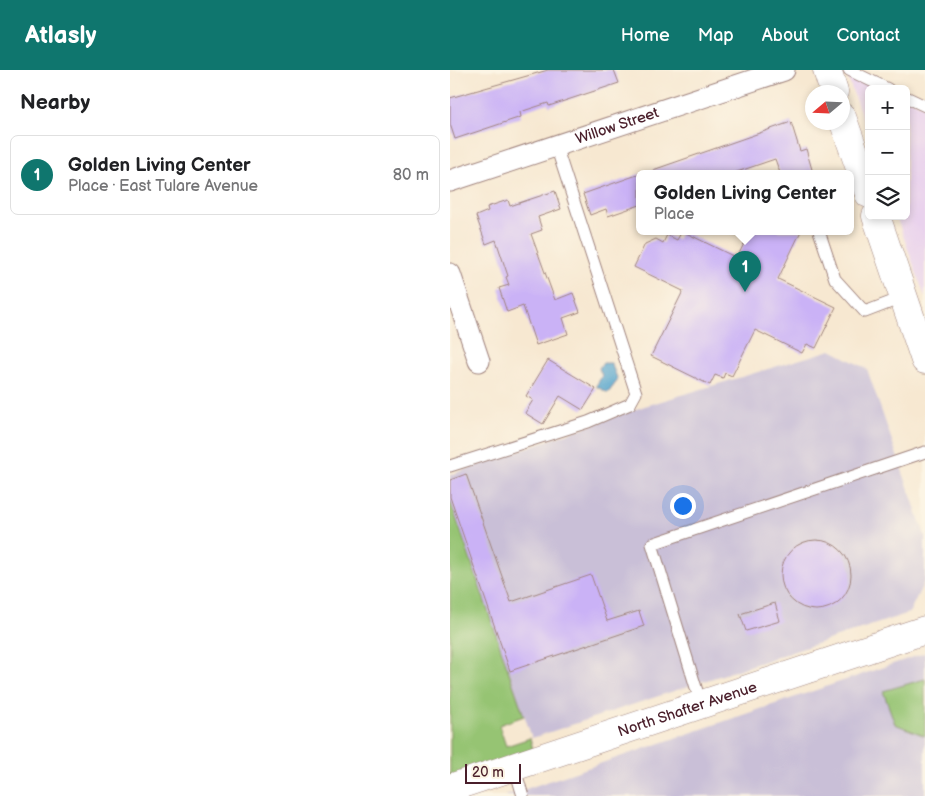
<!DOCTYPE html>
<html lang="en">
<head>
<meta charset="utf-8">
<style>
  body { margin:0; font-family:"Balsamiq Sans",sans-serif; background:#f2f2f2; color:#202124 }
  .controls { position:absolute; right:15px; top:15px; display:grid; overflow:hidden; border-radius:8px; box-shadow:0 2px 8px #0003 }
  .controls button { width:45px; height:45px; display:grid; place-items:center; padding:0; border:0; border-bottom:1px solid #e0e0e0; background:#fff; color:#202124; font:25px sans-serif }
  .compass { position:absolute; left:355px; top:15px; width:45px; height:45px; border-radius:50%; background:#fff; box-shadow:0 2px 8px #0003; rotate:251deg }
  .scale { position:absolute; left:15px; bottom:12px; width:56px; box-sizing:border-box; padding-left:5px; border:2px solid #4a1f2b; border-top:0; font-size:14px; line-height:18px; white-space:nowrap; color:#4a1f2b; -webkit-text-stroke:4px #fcf5e5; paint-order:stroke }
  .you { position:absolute; left:232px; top:435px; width:18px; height:18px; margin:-12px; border:4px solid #fff; border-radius:50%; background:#1a73e8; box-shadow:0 0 0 8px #1a73e833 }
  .badge { display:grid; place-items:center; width:32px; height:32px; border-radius:50%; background:#0f766e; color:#fff; font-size:16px; font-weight:700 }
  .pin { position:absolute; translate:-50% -41px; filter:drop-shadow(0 1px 2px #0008) }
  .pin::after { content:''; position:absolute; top:26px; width:18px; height:15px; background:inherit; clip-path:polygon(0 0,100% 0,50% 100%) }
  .popup { position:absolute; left:186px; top:100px; width:218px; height:65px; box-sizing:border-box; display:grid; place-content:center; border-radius:8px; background:#fff; filter:drop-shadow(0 1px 4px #0005); font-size:16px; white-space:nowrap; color:#757577 }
  .popup b { font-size:19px; color:#202124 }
  .popup::after { content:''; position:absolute; left:50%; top:100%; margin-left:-10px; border:10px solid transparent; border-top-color:#fff }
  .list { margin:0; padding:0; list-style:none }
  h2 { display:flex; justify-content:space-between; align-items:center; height:65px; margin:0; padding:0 20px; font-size:21px }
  h2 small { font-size:16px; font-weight:400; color:#757577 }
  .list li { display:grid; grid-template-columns:32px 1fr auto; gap:15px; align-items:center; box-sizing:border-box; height:80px; margin:0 10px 10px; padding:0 10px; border:1px solid #e0e0e0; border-radius:8px }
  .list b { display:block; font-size:19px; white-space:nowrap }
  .list p { margin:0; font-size:16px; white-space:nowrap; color:#757577 }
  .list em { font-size:16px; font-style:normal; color:#757577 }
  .icon { flex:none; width:28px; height:28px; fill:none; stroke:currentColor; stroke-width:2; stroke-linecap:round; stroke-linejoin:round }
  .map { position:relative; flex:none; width:475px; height:726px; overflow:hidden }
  header { display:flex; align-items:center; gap:30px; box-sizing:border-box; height:70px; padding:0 25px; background:#0f766e; color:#fff }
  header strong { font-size:24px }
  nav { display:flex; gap:28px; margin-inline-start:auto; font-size:18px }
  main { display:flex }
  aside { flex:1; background:#fff }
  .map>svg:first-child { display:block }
  .built { fill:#e9d2ed }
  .industrial { fill:#c9bfd7 }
  .green { fill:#96c473; stroke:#70724f }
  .water { fill:#51a3cc; stroke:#4e617c }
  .building { fill:#cab2f6 }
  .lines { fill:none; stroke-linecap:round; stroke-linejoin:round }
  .lane-casing { stroke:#a0847e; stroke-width:13 }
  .street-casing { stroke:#a0847e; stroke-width:23 }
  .secondary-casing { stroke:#a0847e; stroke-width:29 }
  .lane { stroke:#fff; stroke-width:11 }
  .street { stroke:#fff; stroke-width:21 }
  .secondary { stroke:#fff; stroke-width:28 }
  .labels { text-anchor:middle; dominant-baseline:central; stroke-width:4; stroke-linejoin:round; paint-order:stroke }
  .street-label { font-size:15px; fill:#4a1f2b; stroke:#fcf5e5 }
</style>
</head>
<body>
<header>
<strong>Atlasly</strong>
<nav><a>Home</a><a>Map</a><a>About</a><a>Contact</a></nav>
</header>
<main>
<aside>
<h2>Nearby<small></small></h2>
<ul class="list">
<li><span class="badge">1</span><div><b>Golden Living Center</b><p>Place · East Tulare Avenue</p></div><em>80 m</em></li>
</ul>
</aside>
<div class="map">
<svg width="475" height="726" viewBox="0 0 475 726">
  <rect width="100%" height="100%" fill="#fcf5e5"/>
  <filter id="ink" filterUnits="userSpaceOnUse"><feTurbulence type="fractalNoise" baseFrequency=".02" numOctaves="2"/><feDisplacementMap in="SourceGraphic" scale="10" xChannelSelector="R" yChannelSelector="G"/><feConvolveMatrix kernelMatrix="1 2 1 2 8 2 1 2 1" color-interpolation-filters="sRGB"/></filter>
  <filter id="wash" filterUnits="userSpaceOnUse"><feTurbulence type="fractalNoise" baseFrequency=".0096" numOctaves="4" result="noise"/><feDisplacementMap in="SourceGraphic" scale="20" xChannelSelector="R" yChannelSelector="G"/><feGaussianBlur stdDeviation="1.12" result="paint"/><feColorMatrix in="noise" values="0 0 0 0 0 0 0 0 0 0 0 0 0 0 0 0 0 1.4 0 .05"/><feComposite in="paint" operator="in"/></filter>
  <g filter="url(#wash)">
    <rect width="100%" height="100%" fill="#f7e8d1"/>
    <g class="built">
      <polygon points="395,0 441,19 419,19 419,67"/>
      <polygon points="456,27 475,37 475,227 446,146 456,146"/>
    </g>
    <g class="industrial">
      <polygon points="381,280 417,299 475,466 475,510 459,543 82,668 0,427 0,405 195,336"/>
      <polygon points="475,583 475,726 55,726"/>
    </g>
    <g class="green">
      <polygon points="0,430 74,646 49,655 56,676 80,668 83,679 0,710"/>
      <polygon points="475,609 475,666 445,654 433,621"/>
    </g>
    <polygon class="water" points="153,293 161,293 168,310 158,323 146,316 152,306 149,298"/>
    <g id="blocks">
      <g class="building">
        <polygon points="98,0 164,0 169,13 99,36 98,33 70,42 71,47 5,69 0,54 0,28"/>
        <polygon points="341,52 350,81 356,79 363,103 330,103 325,89 284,103 203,103 203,100"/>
        <polygon points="190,104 190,135 158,146 156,139 140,145 133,124"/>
        <polygon points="105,121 111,139 88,147 92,160 81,164 105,230 123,223 130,242 113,248 118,264 86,275 73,236 57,242 49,218 59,215 56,207 58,206 46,170 36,174 26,146 38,141 37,137 58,130 60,136"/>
        <polygon points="232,161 287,188 300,161 351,161 328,209 386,237 366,278 357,274 352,283 305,260 282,306 275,303 273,308 265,305 260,315 201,286 233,221 184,197 195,174 206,169 213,173 217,165 227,170"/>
        <polygon points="98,290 146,319 133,340 110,326 93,354 75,343 83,330 76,326"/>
        <polygon points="16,404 61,532 141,505 157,551 189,541 194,556 60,601 0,427 0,410"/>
        <circle cx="366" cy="505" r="35"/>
        <polygon points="325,533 330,551 296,561 290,544"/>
      </g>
    </g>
  </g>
  <g filter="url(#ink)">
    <use href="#blocks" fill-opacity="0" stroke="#a0847e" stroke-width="1"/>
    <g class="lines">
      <g class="lane-casing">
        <g id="lane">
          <polyline points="399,0 438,19"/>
          <polyline points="456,27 475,36"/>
          <polyline points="369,161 385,209 415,242 454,227"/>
          <polyline points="0,396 138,352 180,334 186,323 106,76"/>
          <polyline points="251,634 202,474 475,382"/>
          <polyline points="64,696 73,726"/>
        </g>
      </g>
      <g class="street-casing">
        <g id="street">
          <path id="s1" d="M0,111L334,0"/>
          <polyline points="0,204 29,291"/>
        </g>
      </g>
      <g class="secondary-casing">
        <g id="secondary">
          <polyline points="377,0 384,22"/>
          <polyline points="392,47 419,124"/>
          <polyline points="426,146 475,290"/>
          <path id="s2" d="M0,718L475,560"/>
        </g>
      </g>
      <use href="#lane" class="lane"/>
      <use href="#street" class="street"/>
      <use href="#secondary" class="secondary"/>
    </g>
  </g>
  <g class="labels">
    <g class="street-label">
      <text stroke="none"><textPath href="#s1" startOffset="176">Willow Street</textPath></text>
      <text stroke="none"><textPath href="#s2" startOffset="250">North Shafter Avenue</textPath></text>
    </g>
  </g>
</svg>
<div class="controls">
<button>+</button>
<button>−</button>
<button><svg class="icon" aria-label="layers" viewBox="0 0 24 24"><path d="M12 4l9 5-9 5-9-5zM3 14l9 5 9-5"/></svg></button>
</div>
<svg class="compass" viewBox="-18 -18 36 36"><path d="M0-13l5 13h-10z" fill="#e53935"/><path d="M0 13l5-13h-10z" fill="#757577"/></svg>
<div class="scale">20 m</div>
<div class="you"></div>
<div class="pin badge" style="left:295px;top:222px">1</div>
<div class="popup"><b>Golden Living Center</b>Place</div>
</div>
</main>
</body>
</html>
